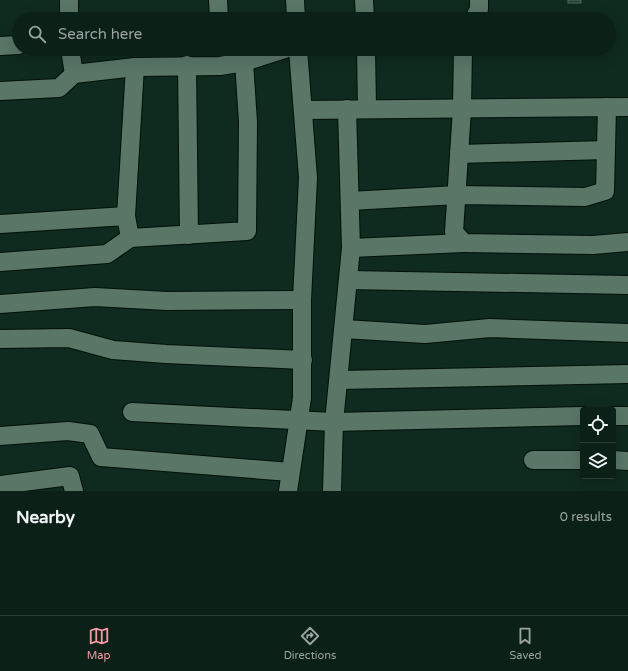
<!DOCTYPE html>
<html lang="en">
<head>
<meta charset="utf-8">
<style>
  body { margin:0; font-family:"Varela Round",sans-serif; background:#192d23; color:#f1f3f6 }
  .controls { position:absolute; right:12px; bottom:12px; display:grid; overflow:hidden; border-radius:4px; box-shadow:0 4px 16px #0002 }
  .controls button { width:36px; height:36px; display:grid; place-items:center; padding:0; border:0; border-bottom:1px solid #2b3e35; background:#0b2016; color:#f1f3f6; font:20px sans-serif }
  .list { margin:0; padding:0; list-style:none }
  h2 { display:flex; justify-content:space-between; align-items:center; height:52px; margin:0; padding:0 16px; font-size:17px }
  h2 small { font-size:13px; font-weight:400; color:#9aa3a1 }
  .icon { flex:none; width:22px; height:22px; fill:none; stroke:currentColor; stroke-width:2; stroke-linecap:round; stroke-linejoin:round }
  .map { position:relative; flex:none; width:628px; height:491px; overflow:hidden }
  .search { position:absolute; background:#0b2016; box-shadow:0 4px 16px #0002; left:12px; right:12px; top:12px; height:44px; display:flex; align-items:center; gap:10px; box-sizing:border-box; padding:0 14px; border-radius:22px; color:#9aa3a1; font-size:15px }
  .sheet { height:124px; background:#0b2016 }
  nav { display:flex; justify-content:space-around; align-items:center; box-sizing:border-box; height:56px; border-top:1px solid #2b3e35; background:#0b2016; font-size:11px; color:#9aa3a1 }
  nav a { display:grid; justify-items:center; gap:2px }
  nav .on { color:#f49aa4 }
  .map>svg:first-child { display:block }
  .building { fill:#274235; stroke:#4f6b5d }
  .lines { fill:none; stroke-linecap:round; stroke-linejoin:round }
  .minor-casing { stroke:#001208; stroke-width:20 }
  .minor { stroke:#597667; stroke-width:18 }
</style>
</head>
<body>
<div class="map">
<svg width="628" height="491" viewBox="0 0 628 491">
  <rect width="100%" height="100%" fill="#0f2a1e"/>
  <rect class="building" x="568" y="0" width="13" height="3"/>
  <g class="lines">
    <g class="minor-casing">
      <g id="minor">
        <polyline points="69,0 69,19"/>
        <polyline points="218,0 219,19"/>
        <polyline points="295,0 296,19"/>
        <polyline points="364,0 365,19"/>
        <polyline points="474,19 479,9 479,0"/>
        <polyline points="0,46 19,45"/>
        <polyline points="70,49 74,74"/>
        <polyline points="366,49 367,108"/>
        <polyline points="463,49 462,109 454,232 464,243 593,245 628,242"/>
        <polyline points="187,65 189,235"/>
        <polyline points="0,91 59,88 74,74 135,67 220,66 244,62 285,49"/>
        <polyline points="303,110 628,107"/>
        <polyline points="459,154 606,150"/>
        <polyline points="350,201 457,195 585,197 605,191 607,107"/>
        <polyline points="126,216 135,67"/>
        <polyline points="0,224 126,216 130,238 107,254 0,262"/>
        <polyline points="130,238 247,231 248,122 244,62"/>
        <polyline points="351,248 464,243"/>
        <polyline points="348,280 628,285"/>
        <polyline points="0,304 95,297 167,301 302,300"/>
        <polyline points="344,329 425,334 490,328 628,333"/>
        <polyline points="0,339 69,338 113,350 166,354 303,360"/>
        <polyline points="339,380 628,374"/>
        <polyline points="132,412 334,422 583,416"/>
        <polyline points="613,416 628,416"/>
        <polyline points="0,436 68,431 90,434 101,457 290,472"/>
        <polyline points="533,460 583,460"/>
        <polyline points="613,460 628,461"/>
        <polyline points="0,485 70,476 74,491"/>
        <polyline points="288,491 302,398 302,300 308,178 298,49"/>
        <polyline points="332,491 334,422 351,248 347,109"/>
      </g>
    </g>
    <use href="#minor" class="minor"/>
  </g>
</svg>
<div class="controls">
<button><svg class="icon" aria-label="locate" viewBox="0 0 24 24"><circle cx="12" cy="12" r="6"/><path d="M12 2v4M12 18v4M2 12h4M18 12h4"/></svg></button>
<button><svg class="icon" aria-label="layers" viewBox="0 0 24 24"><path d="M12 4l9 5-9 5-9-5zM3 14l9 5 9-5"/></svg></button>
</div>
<div class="search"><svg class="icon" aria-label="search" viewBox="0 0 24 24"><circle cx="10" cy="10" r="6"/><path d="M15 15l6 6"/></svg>Search here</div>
</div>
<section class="sheet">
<h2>Nearby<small>0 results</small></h2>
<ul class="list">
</ul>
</section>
<nav>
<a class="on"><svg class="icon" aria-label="map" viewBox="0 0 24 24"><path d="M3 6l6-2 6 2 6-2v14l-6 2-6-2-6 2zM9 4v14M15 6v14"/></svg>Map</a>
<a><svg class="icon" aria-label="directions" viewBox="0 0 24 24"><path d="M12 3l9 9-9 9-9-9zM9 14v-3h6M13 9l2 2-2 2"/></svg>Directions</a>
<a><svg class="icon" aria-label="saved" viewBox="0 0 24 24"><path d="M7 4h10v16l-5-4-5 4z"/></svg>Saved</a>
</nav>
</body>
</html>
